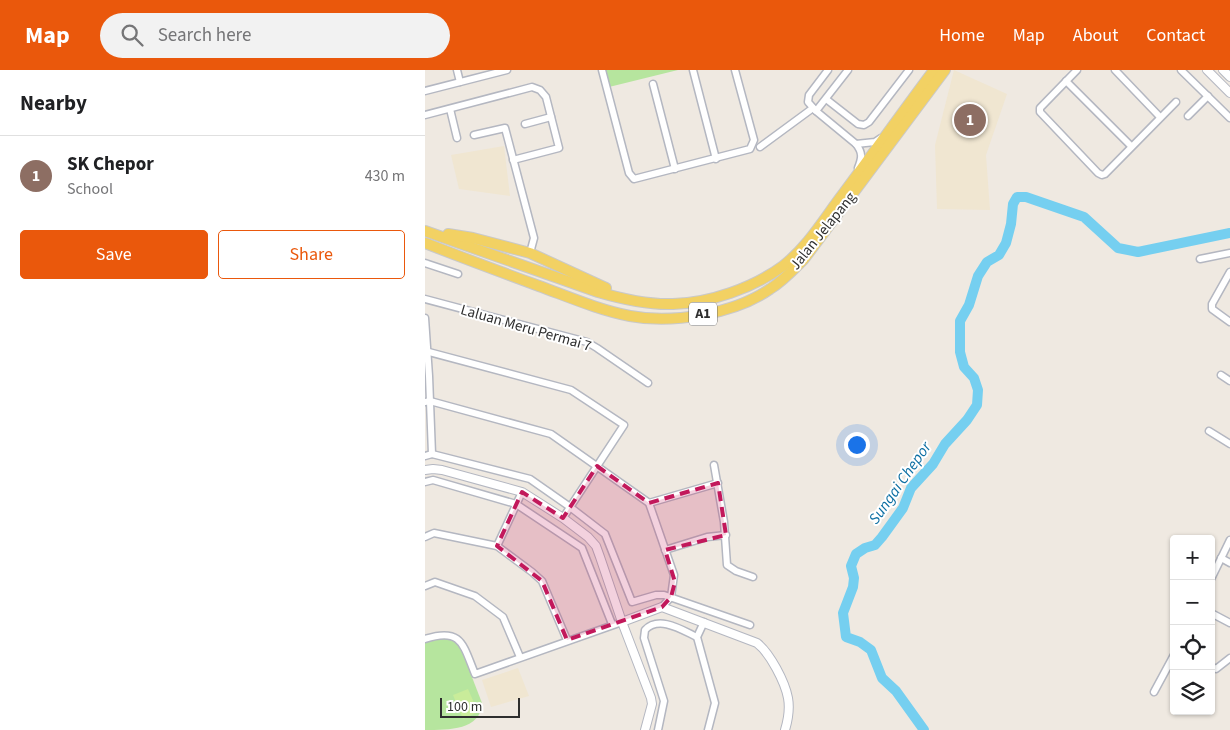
<!DOCTYPE html>
<html lang="en">
<head>
<meta charset="utf-8">
<style>
  body { margin:0; font-family:"Source Sans 3",sans-serif; background:#f2f2f2; color:#202124 }
  .controls { position:absolute; right:15px; bottom:15px; display:grid; overflow:hidden; border-radius:5px; box-shadow:0 1px 4px #0004 }
  .controls button { width:45px; height:45px; display:grid; place-items:center; padding:0; border:0; border-bottom:1px solid #e0e0e0; background:#fff; color:#202124; font:25px sans-serif }
  .scale { position:absolute; left:15px; bottom:12px; width:80px; box-sizing:border-box; padding-left:5px; border:2px solid #2e2e2e; border-top:0; font-size:14px; line-height:18px; white-space:nowrap; color:#2e2e2e; -webkit-text-stroke:4px #fff; paint-order:stroke }
  .you { position:absolute; left:431px; top:374px; width:18px; height:18px; margin:-12px; border:4px solid #fff; border-radius:50%; background:#1a73e8; box-shadow:0 0 0 8px #1a73e833 }
  .badge { display:grid; place-items:center; width:32px; height:32px; border-radius:50%; background:#ea580c; color:#fff; font-size:16px; font-weight:700 }
  .pin { position:absolute; translate:-50% -50%; border:2px solid #fff; box-shadow:0 1px 5px #0006 }
  .list { margin:0; padding:0; list-style:none }
  h2 { display:flex; justify-content:space-between; align-items:center; height:65px; margin:0; padding:0 20px; font-size:21px }
  h2 small { font-size:16px; font-weight:400; color:#757577 }
  .list li { display:grid; grid-template-columns:32px 1fr auto; gap:15px; align-items:center; box-sizing:border-box; height:80px; padding:0 20px; border-top:1px solid #e0e0e0 }
  .list b { display:block; font-size:19px; white-space:nowrap }
  .list p { margin:0; font-size:16px; white-space:nowrap; color:#757577 }
  .list em { font-size:16px; font-style:normal; color:#757577 }
  .actions { display:flex; gap:10px; padding:15px 20px }
  .actions a { flex:1; padding:11px 0; border:1px solid #ea580c; border-radius:5px; text-align:center; font-size:18px; color:#ea580c }
  .actions .main { background:#ea580c; color:#fff }
  .icon { flex:none; width:28px; height:28px; fill:none; stroke:currentColor; stroke-width:2; stroke-linecap:round; stroke-linejoin:round }
  .map { position:relative; flex:none; width:805px; height:660px; overflow:hidden }
  header { display:flex; align-items:center; gap:30px; box-sizing:border-box; height:70px; padding:0 25px; background:#ea580c; color:#fff }
  header strong { font-size:24px }
  nav { display:flex; gap:28px; margin-inline-start:auto; font-size:18px }
  .search { width:350px; height:45px; background:#f2f2f2; display:flex; align-items:center; gap:12px; box-sizing:border-box; padding:0 18px; border-radius:28px; color:#757577; font-size:19px }
  main { display:flex }
  aside { flex:1; background:#fff }
  .map>svg:first-child { display:block }
  .education { fill:#f0e6d1 }
  .green { fill:#b6e59e }
  .pitch { fill:#c9ec9a }
  .lines { fill:none; stroke-linecap:round; stroke-linejoin:round }
  .river { stroke:#75cff0; stroke-width:10 }
  .minor-casing { stroke:#b4b7c1; stroke-width:9 }
  .tertiary-casing { stroke:#b4b7c1; stroke-width:10 }
  .primary-casing { stroke:#c9c9c9; stroke-width:12 }
  .minor { stroke:#fff; stroke-width:6 }
  .tertiary { stroke:#fff; stroke-width:8 }
  .primary { stroke:#f2d163; stroke-width:10 }
  .marked { fill:#c2185b; fill-opacity:0.2; stroke:#c2185b; stroke-width:4; stroke-dasharray:10 6; stroke-linejoin:round }
  .labels { text-anchor:middle; dominant-baseline:central; stroke-width:4; stroke-linejoin:round; paint-order:stroke }
  .shield { fill:#fff; stroke:#6d6d6d; stroke-width:1 }
  .shield-label { font-size:14px; font-weight:bold; fill:#2e2e2e }
  .street-label { font-size:15px; fill:#2e2e2e; stroke:#fff }
  .water-label { font-size:16px; font-style:italic; fill:#0d6fa3; stroke:#fff }
</style>
</head>
<body>
<header>
<strong>Map</strong>
<div class="search"><svg class="icon" aria-label="search" viewBox="0 0 24 24"><circle cx="10" cy="10" r="6"/><path d="M15 15l6 6"/></svg>Search here</div>
<nav><a>Home</a><a>Map</a><a>About</a><a>Contact</a></nav>
</header>
<main>
<aside>
<h2>Nearby<small></small></h2>
<ul class="list">
<li><span class="badge" style="background:#8d6e63">1</span><div><b>SK Chepor</b><p>School</p></div><em>430 m</em></li>
</ul>
<div class="actions"><a class="main">Save</a><a>Share</a></div>
</aside>
<div class="map">
<svg width="805" height="660" viewBox="0 0 805 660">
  <rect width="100%" height="100%" fill="#efe9e1"/>
  <g class="education">
    <polygon points="529,0 582,24 561,85 565,140 512,139 510,75"/>
    <polygon points="79,76 85,126 34,119 26,85"/>
    <polygon points="93,598 104,626 66,637 57,610"/>
  </g>
  <g class="green">
    <polygon points="179,0 253,0 184,17"/>
    <path d="M19,567L33,571L57,633C56,660 24,660 0,660V571Z"/>
  </g>
  <polygon class="pitch" points="43,619 53,642 38,649 28,625"/>
  <g class="lines">
    <polyline class="river" points="499,660 471,621 457,608 446,580 435,572 421,567 418,543 428,517 429,508 426,496 431,484 440,478 450,475 457,467 478,438 486,418 508,394 520,374 542,350 552,335 553,320 549,308 539,297 535,282 535,251 544,235 553,206 562,192 574,185 581,173 586,154 588,134 592,127 601,127 659,147 693,178 713,182 805,163"/>
    <g class="minor-casing">
      <g id="minor">
        <polyline points="32,0 35,12"/>
        <polyline points="177,0 204,103 209,109 325,79 329,70 310,0"/>
        <polyline points="268,0 291,89"/>
        <path d="M403,0L384,25L383,32L391,41L431,74C438,83 437,88 433,98"/>
        <polyline points="652,0 615,38 615,42 673,103 677,105 680,104 751,32"/>
        <polyline points="690,0 735,47"/>
        <polyline points="756,0 805,48"/>
        <polyline points="641,11 706,76"/>
        <polyline points="228,14 250,99"/>
        <polyline points="0,21 82,0"/>
        <polyline points="401,29 433,54 439,55 444,52 484,0"/>
        <polyline points="25,39 32,68"/>
        <polyline points="391,41 423,0"/>
        <polyline points="0,45 107,17 115,20 121,27 134,78 88,90"/>
        <polyline points="763,46 783,26"/>
        <polyline points="100,54 126,47"/>
        <polyline points="49,65 80,58 109,168 105,183"/>
        <polyline points="431,74 450,72 456,68"/>
        <polyline points="335,77 388,38"/>
        <polyline points="775,189 805,183"/>
        <polyline points="0,193 33,204"/>
        <polyline points="805,202 787,234 787,239 805,252"/>
        <polyline points="0,229 162,272 172,278 223,313"/>
        <polyline points="0,248 4,306 7,384"/>
        <polyline points="0,281 146,320 199,355 138,448"/>
        <polyline points="796,305 805,311"/>
        <polyline points="0,332 5,331 126,364 224,433 249,505 246,527 237,537"/>
        <polyline points="784,361 805,374"/>
        <polyline points="0,386 7,384 105,409 145,437 180,464 207,532 231,525 239,525 325,555"/>
        <polyline points="289,395 299,452 302,495 311,501 328,507"/>
        <polyline points="0,412 8,410 91,434 157,478 187,554"/>
        <polyline points="224,433 293,413"/>
        <polyline points="0,467 9,463 72,476 107,502 117,511 142,570"/>
        <polyline points="72,476 97,422"/>
        <polyline points="240,480 282,467 301,465"/>
        <polyline points="796,488 805,493"/>
        <polyline points="786,509 805,470"/>
        <polyline points="0,516 10,512 50,526 78,547 95,587"/>
        <polyline points="786,543 805,553"/>
        <polyline points="279,552 272,567 290,633 283,660"/>
        <path d="M0,569C37,557 38,575 50,604L197,552"/>
        <polyline points="786,596 791,599 805,588"/>
        <polyline points="729,622 749,585"/>
        <path d="M233,660L239,631L219,568L220,560C234,545 257,560 272,567"/>
      </g>
    </g>
    <g class="tertiary-casing">
      <g id="tertiary">
        <polyline points="782,0 805,23"/>
        <polyline points="798,0 805,7"/>
        <polyline points="0,400 8,399 17,400 97,422 138,448 163,467 171,476 175,487 197,552 226,628 227,634 220,660"/>
        <path d="M197,552L237,537L332,573C345,583 360,612 363,628C365,639 363,650 360,660"/>
      </g>
    </g>
    <g class="primary-casing">
      <g id="primary">
        <path d="M0,161L173,222C197,229 223,235 248,234C285,233 328,218 358,196C380,179 396,154 412,132C445,88 476,44 509,0"/>
        <polyline points="23,164 48,168 105,183 181,218"/>
        <path d="M0,173C38,188 76,202 114,216C144,227 174,240 205,246C247,254 309,244 345,219C358,211 368,200 379,189L520,0"/>
      </g>
    </g>
    <use href="#minor" class="minor"/>
    <use href="#tertiary" class="tertiary"/>
    <use href="#primary" class="primary"/>
  </g>
  <path class="marked" d="M172,396L224,433L293,413L301,465L240,480L250,512L246,527L237,537L142,570L117,511L72,476L97,422L138,448Z"/>
  <g class="labels">
    <rect class="shield" x="264" y="232.5" width="28" height="23" rx="4"/>
    <g class="shield-label">
      <text x="278" y="244">A1</text>
    </g>
    <g class="street-label">
      <text transform="translate(398 161) rotate(-51)">Jalan Jelapang</text>
      <text transform="translate(101 258) rotate(16)">Laluan Meru Permai 7</text>
    </g>
    <g class="water-label">
      <text transform="translate(475 413) rotate(-55)">Sungai Chepor</text>
    </g>
  </g>
</svg>
<div class="controls">
<button>+</button>
<button>−</button>
<button><svg class="icon" aria-label="locate" viewBox="0 0 24 24"><circle cx="12" cy="12" r="6"/><path d="M12 2v4M12 18v4M2 12h4M18 12h4"/></svg></button>
<button><svg class="icon" aria-label="layers" viewBox="0 0 24 24"><path d="M12 4l9 5-9 5-9-5zM3 14l9 5 9-5"/></svg></button>
</div>
<div class="scale">100 m</div>
<div class="you"></div>
<div class="pin badge" style="left:545px;top:50px;background:#8d6e63">1</div>
</div>
</main>
</body>
</html>
